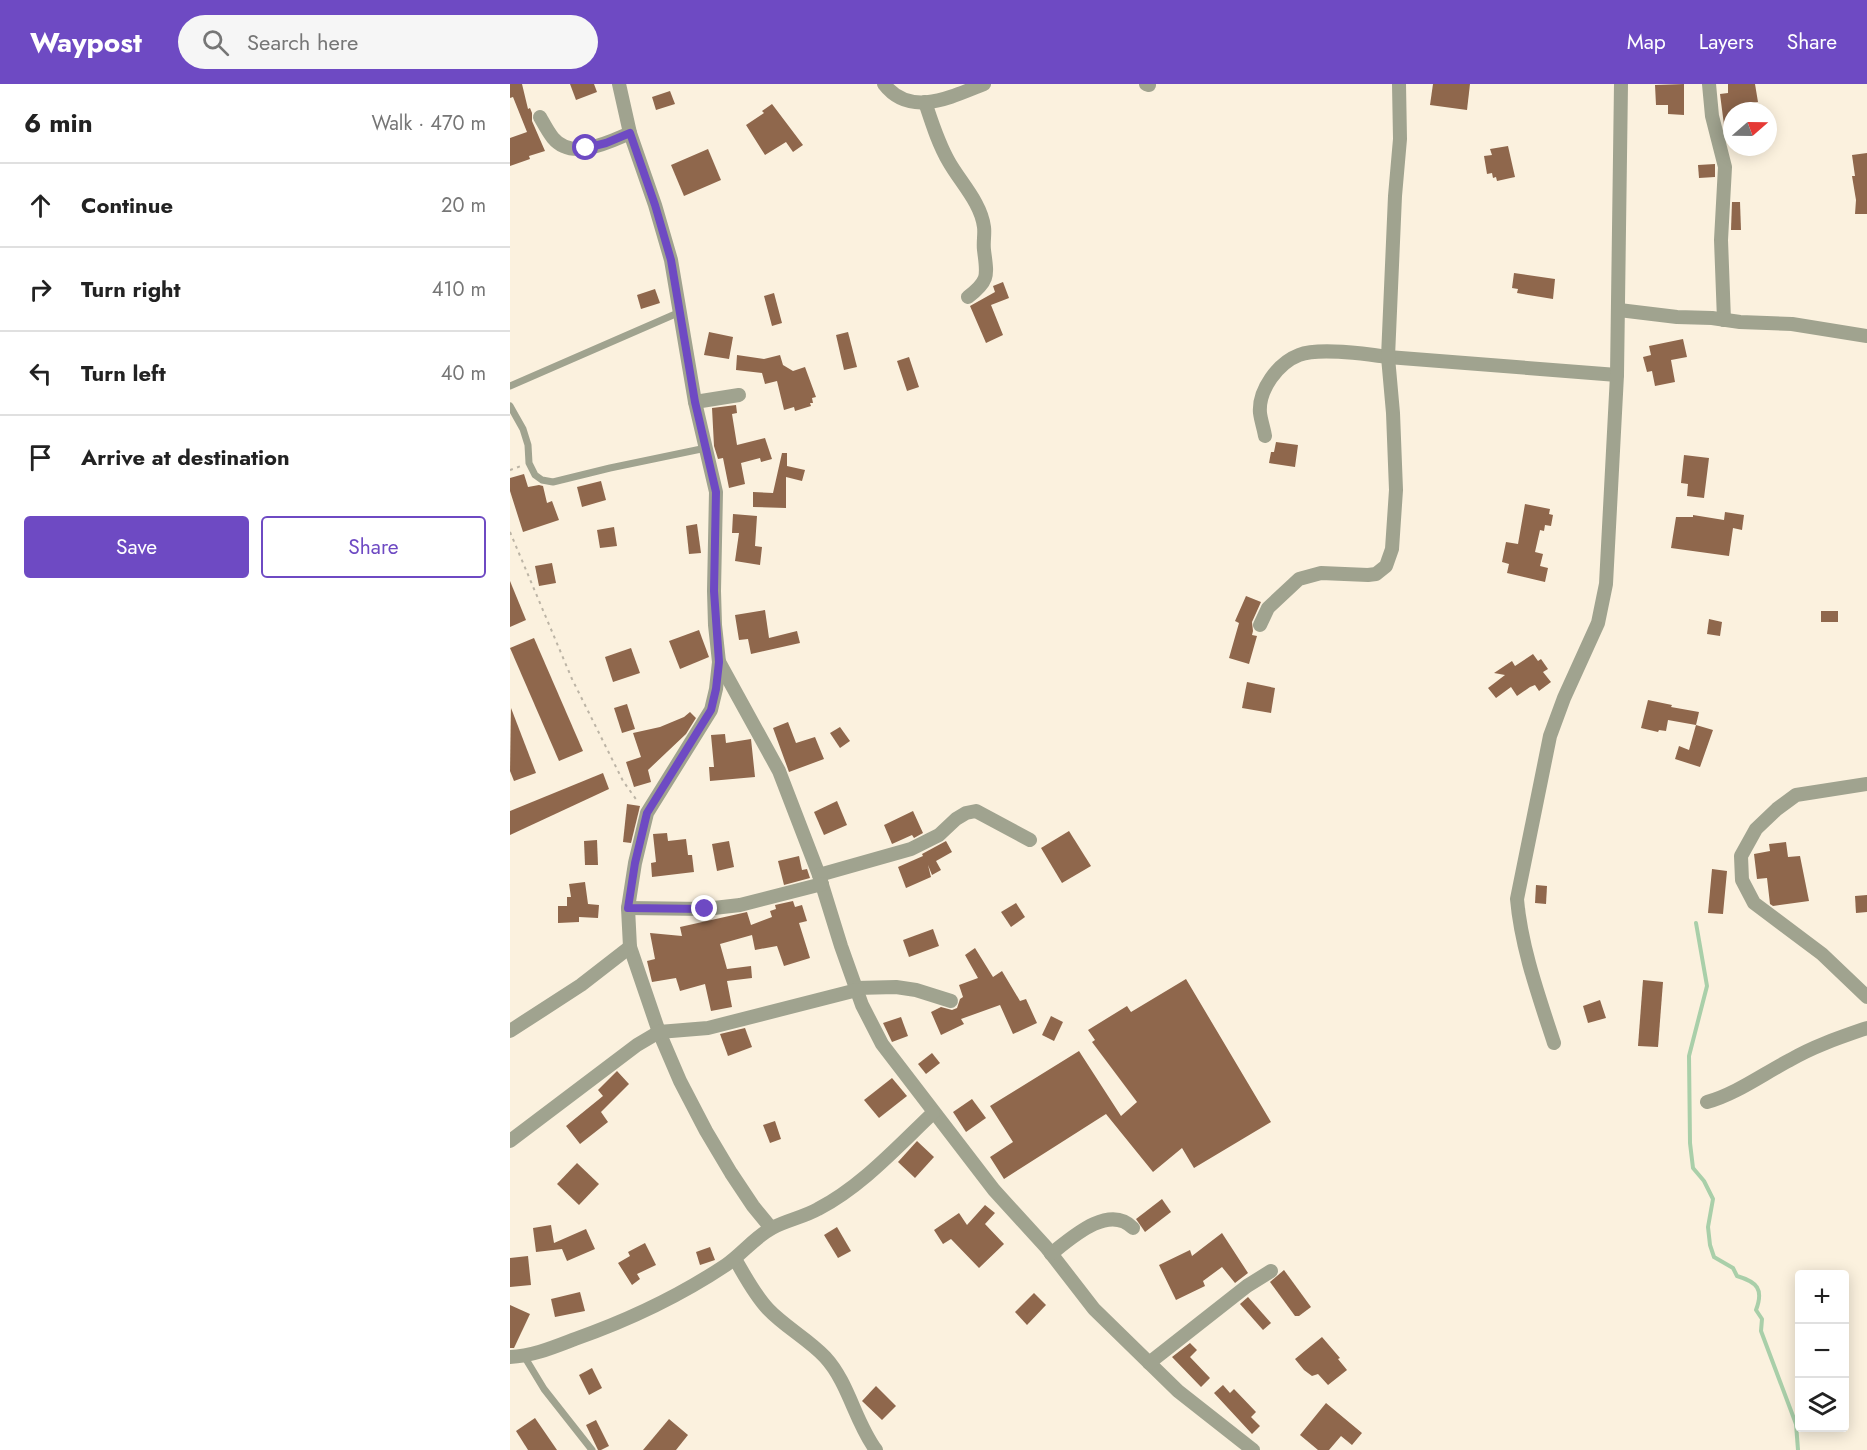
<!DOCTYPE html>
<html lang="en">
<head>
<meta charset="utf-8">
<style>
  body { margin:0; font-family:Jost,sans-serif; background:#f6f6f6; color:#222 }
  .controls { position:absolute; right:18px; bottom:18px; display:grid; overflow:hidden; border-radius:6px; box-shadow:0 3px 15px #0003 }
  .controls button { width:54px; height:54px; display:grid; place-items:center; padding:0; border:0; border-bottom:2px solid #e0e0e0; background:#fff; color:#222; font:30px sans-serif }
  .compass { position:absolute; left:1213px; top:18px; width:54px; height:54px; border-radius:50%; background:#fff; box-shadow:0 3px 15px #0003; rotate:70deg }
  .stop { position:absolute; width:18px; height:18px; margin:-14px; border:4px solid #6e4ac3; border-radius:50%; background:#fff }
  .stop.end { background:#6e4ac3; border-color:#fff; box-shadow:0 2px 6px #0008 }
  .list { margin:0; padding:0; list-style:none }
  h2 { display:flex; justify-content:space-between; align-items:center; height:78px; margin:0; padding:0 24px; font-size:26px }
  h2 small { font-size:20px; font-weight:400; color:#767676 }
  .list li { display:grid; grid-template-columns:39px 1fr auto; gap:18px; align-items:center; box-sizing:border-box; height:84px; padding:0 24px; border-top:2px solid #e0e0e0 }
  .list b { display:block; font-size:22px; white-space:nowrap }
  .list em { font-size:20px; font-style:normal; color:#767676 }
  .actions { display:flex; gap:12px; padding:18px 24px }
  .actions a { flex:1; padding:14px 0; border:2px solid #6e4ac3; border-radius:6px; text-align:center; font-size:21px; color:#6e4ac3 }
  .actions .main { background:#6e4ac3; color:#fff }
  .icon { flex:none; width:33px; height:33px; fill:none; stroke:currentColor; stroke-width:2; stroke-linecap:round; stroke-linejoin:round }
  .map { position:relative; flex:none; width:1357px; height:1366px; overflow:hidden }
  header { display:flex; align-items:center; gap:36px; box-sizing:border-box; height:84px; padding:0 30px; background:#6e4ac3; color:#fff }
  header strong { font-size:28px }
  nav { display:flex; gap:33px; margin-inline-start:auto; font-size:21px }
  .search { width:420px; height:54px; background:#f6f6f6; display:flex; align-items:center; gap:15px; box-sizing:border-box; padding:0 21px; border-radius:33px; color:#767676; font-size:22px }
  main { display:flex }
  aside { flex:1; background:#fff }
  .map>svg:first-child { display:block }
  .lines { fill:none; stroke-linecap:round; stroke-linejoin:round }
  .stream { stroke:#a9cfa9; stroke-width:4 }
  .building { fill:#8f674c }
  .path { stroke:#bcb4a5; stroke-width:2; stroke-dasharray:3 4.5; stroke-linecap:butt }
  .lane { stroke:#a0a38f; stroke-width:7 }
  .street { stroke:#a0a38f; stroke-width:14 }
  .route { stroke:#6e4ac3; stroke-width:8 }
</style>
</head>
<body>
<header>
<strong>Waypost</strong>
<div class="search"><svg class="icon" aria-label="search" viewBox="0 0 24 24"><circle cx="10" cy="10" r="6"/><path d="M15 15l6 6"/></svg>Search here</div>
<nav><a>Map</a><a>Layers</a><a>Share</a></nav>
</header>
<main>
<aside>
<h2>6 min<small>Walk · 470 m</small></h2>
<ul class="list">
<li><svg class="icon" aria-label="ahead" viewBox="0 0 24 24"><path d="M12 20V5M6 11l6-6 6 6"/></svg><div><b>Continue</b></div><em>20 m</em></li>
<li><svg class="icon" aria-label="right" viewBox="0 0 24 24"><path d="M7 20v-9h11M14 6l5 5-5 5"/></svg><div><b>Turn right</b></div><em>410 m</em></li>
<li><svg class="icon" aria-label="left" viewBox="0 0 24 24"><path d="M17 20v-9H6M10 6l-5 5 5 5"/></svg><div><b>Turn left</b></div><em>40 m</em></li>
<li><svg class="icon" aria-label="arrive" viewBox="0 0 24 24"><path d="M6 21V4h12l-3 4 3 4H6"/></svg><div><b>Arrive at destination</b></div></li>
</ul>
<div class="actions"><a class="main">Save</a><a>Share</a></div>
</aside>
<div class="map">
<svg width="1357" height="1366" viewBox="0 0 1357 1366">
  <rect width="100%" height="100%" fill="#fbf1de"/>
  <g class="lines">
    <path class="stream" d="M1186,839L1197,902L1179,972L1180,1059L1183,1084L1194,1097L1203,1115L1198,1143L1200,1161L1204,1173L1223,1184L1227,1192C1247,1198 1254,1205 1246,1226L1252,1235L1251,1247L1286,1340L1288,1366"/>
  </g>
  <g class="building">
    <polygon points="0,0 12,0 18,25 20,24 22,29 22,37 35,67 19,72 20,75 0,82 0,54 17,48 3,13 0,14"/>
    <polygon points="60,0 84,0 87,8 66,16"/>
    <polygon points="923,0 960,0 957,26 920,21"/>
    <polygon points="1174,0 1174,31 1158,30 1158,21 1146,21 1145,1"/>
    <polygon points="1218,0 1245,0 1248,18 1228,21 1228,27 1222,27 1222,41 1214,41 1210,10 1218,9"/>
    <polygon points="160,7 165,20 146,26 142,13"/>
    <polygon points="262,20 293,61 283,68 276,58 255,71 236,41 254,29 252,27"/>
    <polygon points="998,62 1005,93 987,97 986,93 983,94 982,89 977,90 974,72 982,71 980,65"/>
    <polygon points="198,65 211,96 174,112 161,81"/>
    <polygon points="1357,69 1357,130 1345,130 1346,116 1342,92 1345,92 1342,71"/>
    <polygon points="1205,80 1205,93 1189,94 1188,81"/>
    <polygon points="1222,118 1230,118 1231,146 1221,146"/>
    <polygon points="1004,189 1045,195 1043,215 1007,209 1008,205 1002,204"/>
    <polygon points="493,198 499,214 481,221 493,251 476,259 460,222 485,208 483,202"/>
    <polygon points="145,205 150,219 131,225 127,211"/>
    <polygon points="264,209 272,239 262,242 254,212"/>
    <polygon points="199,248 223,253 219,275 194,271"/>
    <polygon points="338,248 347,283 334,286 326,251"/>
    <polygon points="1173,255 1177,273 1161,276 1165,298 1145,302 1142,287 1137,288 1133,273 1141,271 1139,262"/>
    <polygon points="227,271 254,275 270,271 273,281 283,287 295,283 306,313 302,314 303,319 300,319 301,322 285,327 284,323 274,326 267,297 255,300 252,289 226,286"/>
    <polygon points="399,273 409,303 397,307 387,277"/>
    <polygon points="226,321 227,329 222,330 227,361 255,354 262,375 251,378 250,374 231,379 235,400 219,404 213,374 208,375 204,362 202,324"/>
    <polygon points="766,358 788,361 785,383 759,379 761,368 764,368"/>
    <polygon points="272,369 277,369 277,382 295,386 292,397 276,393 276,424 243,423 243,408 263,409"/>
    <polygon points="1174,371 1199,374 1194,414 1177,412 1178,400 1171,399"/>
    <polygon points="14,390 18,403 29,401 33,402 37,419 42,417 49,436 13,448 0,407 0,394"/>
    <polygon points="91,397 96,416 72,423 67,403"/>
    <polygon points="1015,420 1040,425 1039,430 1043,431 1041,442 1035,441 1034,447 1030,446 1025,468 1033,470 1030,482 1038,484 1035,498 997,489 999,480 992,478 996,458 1008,460"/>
    <polygon points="1215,428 1234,431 1232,446 1223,444 1219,472 1161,464 1166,433 1183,433 1183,431 1214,436"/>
    <polygon points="223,430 247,432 245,462 252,463 250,481 225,477 229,449 222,449"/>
    <polygon points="187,440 191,469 179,470 176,442"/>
    <polygon points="104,443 107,462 90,464 87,446"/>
    <polygon points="42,479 46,499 29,502 25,482"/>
    <polygon points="0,497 16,536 0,543"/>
    <polygon points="736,512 751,518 742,538 743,547 742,551 747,552 739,580 719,574 729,539 725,537"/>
    <polygon points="255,526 259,554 287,547 290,559 241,570 238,555 229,556 225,531"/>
    <rect x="1311" y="527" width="17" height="11"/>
    <polygon points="1199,535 1212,538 1210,552 1197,550"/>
    <polygon points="189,546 199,573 170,585 159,557"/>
    <polygon points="24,554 73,667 49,677 0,564"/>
    <polygon points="121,564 130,589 103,598 95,573"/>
    <polygon points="1023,570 1028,577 1031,575 1038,585 1033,588 1041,598 1029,607 1025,601 1020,603 1007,612 1001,603 986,614 978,604 995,591 984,589 1002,577 1005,582"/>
    <polygon points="737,598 765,604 761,629 732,624"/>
    <polygon points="1138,616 1162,621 1161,623 1189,628 1186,641 1158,636 1156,647 1149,646 1148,648 1131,644"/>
    <polygon points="117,620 125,645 112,649 104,624"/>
    <polygon points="1,624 26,689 4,697 0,687"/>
    <polygon points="180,628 186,634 176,650 138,686 141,698 124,703 116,678 131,673 123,649 150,643 174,633"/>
    <polygon points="278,638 286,659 305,653 314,675 279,688 263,644"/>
    <polygon points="1186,641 1203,646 1190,683 1165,675 1169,662 1179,666"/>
    <polygon points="330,643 340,657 330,664 320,649"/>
    <polygon points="215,650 216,659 241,655 245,693 200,697 199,683 204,683 201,651"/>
    <polygon points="93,689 99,705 0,751 0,727"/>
    <polygon points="327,717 337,741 314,751 304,728"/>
    <polygon points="117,720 130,722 121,759 113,758"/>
    <polygon points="403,727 413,749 404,754 402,751 382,760 374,741"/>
    <polygon points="559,747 581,782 552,799 531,764"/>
    <polygon points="157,749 158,757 176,755 178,771 182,771 184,788 142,793 141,779 146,778 143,750"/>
    <polygon points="87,756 88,781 75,781 74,757"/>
    <polygon points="219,757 224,783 207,787 202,760"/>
    <polygon points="436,757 442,768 426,777 431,786 422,791 418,781 421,793 396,804 388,783 413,772 412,770"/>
    <polygon points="1276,758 1278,773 1290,772 1299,817 1263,822 1260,820 1257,794 1247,795 1244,770 1260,767 1259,760"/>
    <polygon points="289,772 292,786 297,785 300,794 274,801 268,777"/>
    <polygon points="1202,785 1217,787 1213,830 1198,829"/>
    <polygon points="75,798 78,820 89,821 88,834 69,833 69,838 48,839 48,822 57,822 57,813 61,813 59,800"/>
    <polygon points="1026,801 1037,802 1036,820 1025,819"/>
    <polygon points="1357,811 1357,828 1346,829 1345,812"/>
    <polygon points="283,817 285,823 292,821 297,837 289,839 300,874 274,882 267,862 245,866 242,851 210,860 217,885 241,882 242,894 217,897 222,923 201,927 195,900 170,907 166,894 142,898 137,877 145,875 140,849 172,852 170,843 237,828 241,841 262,833 260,827 266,825 265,821"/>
    <polygon points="506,819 515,833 501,843 491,828"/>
    <polygon points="423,845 429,862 399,873 393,856"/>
    <polygon points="465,864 483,893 492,887 510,917 516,915 527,939 503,950 490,921 451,935 454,940 431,951 421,928 431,923 442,926 447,924 450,915 453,913 449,901 468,894 455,871"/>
    <polygon points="676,895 761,1038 684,1084 672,1064 643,1088 596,1030 494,1095 480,1073 503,1058 480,1022 569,967 611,1032 627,1018 582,958 585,956 578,946 617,922 621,928"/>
    <polygon points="1133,896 1153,898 1148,963 1128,962"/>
    <polygon points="1090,916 1096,934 1078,939 1073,922"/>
    <polygon points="541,932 553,938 544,957 532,951"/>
    <polygon points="391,933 398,952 382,958 373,939"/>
    <polygon points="235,944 242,963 218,972 210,950"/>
    <polygon points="422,969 430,979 416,990 408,980"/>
    <polygon points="107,987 119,1000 91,1028 98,1038 70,1060 56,1042 93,1012 88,1006"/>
    <polygon points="382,994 397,1012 369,1034 354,1016"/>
    <polygon points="462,1015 476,1034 456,1048 443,1028"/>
    <polygon points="265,1037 271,1055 260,1059 253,1041"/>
    <polygon points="407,1057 424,1073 405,1094 388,1078"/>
    <polygon points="67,1079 89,1100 69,1121 47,1100"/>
    <polygon points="652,1115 661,1128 635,1148 626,1135"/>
    <polygon points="475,1121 485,1129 475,1140 494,1160 469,1184 441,1155 433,1160 424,1146 449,1129 457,1141"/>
    <polygon points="41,1141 44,1159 76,1145 85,1165 57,1177 52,1165 26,1168 23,1144"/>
    <polygon points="327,1143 341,1167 328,1174 314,1151"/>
    <polygon points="712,1149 738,1189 725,1199 712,1183 693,1197 695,1202 666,1216 649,1181 680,1166 682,1172"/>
    <polygon points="135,1159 146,1181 127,1190 130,1195 122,1201 108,1179 120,1172 118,1168"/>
    <polygon points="200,1163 205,1176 190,1181 186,1168"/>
    <polygon points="18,1172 21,1201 0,1203 0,1174"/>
    <polygon points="774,1186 801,1223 789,1232 785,1232 760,1198"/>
    <polygon points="70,1208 75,1227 45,1233 41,1215"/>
    <polygon points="524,1209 536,1221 517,1241 505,1228"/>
    <polygon points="738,1213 761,1239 753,1246 730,1220"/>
    <polygon points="0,1221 20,1230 4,1264 0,1264"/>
    <polygon points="812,1253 830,1274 828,1275 837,1286 818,1301 808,1290 802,1292 794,1286 785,1275"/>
    <polygon points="680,1259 687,1266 680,1273 700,1294 691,1303 662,1273"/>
    <polygon points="82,1284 92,1304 79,1311 69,1291"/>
    <polygon points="713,1301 720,1309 724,1305 746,1328 741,1333 750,1342 742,1350 704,1309"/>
    <polygon points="366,1302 386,1322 372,1336 352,1317"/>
    <polygon points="816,1319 852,1349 842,1361 831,1352 819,1366 808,1366 790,1351"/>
    <polygon points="25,1334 47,1366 18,1366 6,1347"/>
    <polygon points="159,1335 178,1351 166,1366 133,1366"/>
    <polygon points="86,1336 99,1362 91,1366 88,1366 76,1341"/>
  </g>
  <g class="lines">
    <g class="path">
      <polyline points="0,386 11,382"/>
      <polyline points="0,448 62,595 113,697 128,718"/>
    </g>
    <g class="lane">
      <polyline points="0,302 170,228"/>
      <polyline points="0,322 13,345 18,361 19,379 25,391 32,396 43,398 100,384 196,364"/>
      <polyline points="14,1272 34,1305 82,1366"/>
    </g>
    <g class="street">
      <polyline points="109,0 120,49 145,121 161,176 185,318 206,408 204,507 205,541 209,578 206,605 201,626 137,729 125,779 118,824 120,863 149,948 170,997 196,1047 221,1089 243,1122 261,1144"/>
      <path d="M374,0C400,34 441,13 474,0"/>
      <polyline points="636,0 639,1"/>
      <polyline points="1199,0 1202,32 1215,83 1211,156 1214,236"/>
      <path d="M415,18C422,39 428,59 439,78C451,99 471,119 474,143C475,150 473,158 474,166C477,191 480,196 458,213"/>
      <path d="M30,33C34,40 38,48 43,54C62,77 99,58 120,49"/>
      <polyline points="1109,226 1167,233 1202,234 1230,238 1282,240 1357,252"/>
      <polyline points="185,318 229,311"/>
      <path d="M755,352C754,345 751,337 750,329C748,306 768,279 789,271C809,263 857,270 878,273L1107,291"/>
      <polyline points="750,541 758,524 789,495 811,489 858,491 866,490 876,482 882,465 886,406 883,329 878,273 885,112 890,55 889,0"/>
      <polyline points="209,578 269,687 309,791 331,862 352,921 372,960 484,1106 536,1163 584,1225 668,1307 743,1366"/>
      <polyline points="1357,700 1286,711 1267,725 1246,745 1231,772 1232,796 1244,819 1312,870 1357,913"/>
      <polyline points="309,791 401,765 429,751 446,735 456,729 466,727 520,756"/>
      <polyline points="118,824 195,825 230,821 312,800"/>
      <polyline points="346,904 386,903 406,906 441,917"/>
      <polyline points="0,947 71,901 120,863"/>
      <path d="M1044,959C1029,913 1011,863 1007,815L1040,652L1054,614L1088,539L1096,500L1107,291L1111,0"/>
      <path d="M1197,1018C1226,1010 1253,990 1280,976C1304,962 1331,953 1357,944"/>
      <polyline points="0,1057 127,961 149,948 198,944 347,906"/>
      <path d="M541,1170C561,1154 599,1119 623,1144"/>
      <path d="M225,1175C235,1192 244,1210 258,1225C275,1243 298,1255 315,1273C339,1299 345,1338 366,1366"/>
      <path d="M0,1273C23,1272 44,1263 65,1255C119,1236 168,1213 216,1181C232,1170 245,1153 262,1144C277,1136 294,1133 308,1125C352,1102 387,1063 423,1029"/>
      <polyline points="639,1279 737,1202 761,1187"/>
    </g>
  </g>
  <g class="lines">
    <polyline class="route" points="76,64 96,59 120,49 145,121 161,176 185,318 206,408 204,507 209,578 206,605 201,626 137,729 125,779 118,824 195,825"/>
  </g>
</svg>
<div class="controls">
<button>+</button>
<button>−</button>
<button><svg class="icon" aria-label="layers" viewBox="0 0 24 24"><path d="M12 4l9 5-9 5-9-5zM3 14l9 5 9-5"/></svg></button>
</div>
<svg class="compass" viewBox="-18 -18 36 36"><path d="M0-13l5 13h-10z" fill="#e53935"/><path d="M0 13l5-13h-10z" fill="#767676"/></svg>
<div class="stop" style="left:76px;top:64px"></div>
<div class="stop end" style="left:195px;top:825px"></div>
</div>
</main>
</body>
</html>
